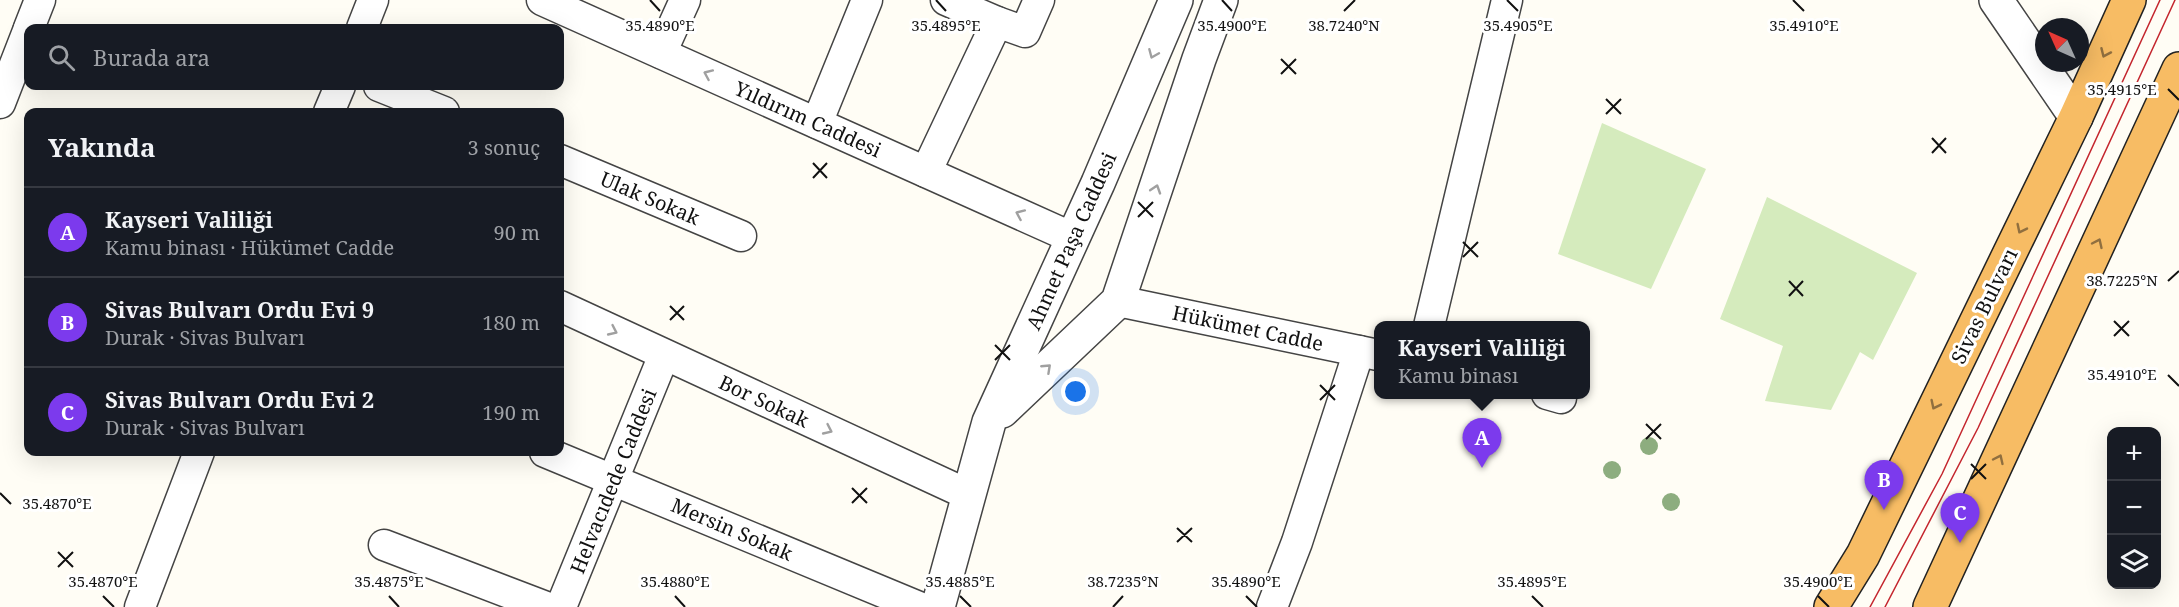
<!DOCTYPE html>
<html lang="tr">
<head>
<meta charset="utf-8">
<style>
  body { margin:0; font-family:"Noto Serif",serif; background:#20242c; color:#f1f3f6 }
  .controls { position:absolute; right:18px; bottom:18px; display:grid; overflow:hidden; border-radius:12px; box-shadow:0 6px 24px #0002 }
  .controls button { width:54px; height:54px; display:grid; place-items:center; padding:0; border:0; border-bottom:2px solid #363941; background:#171b24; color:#f1f3f6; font:30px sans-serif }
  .compass { position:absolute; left:2035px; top:18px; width:54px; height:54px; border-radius:50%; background:#171b24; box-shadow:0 6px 24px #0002; rotate:315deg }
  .you { position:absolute; left:1076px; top:392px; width:21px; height:21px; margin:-15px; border:4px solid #fff; border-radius:50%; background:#1a73e8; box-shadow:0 0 0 9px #1a73e833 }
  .badge { display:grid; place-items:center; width:39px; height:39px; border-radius:50%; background:#7c3aed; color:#fff; font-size:20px; font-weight:700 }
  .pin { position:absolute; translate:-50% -50px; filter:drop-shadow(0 2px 3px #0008) }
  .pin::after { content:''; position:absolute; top:32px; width:21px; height:18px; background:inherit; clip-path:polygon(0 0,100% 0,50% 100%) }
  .popup { position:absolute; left:1374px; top:321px; width:216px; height:78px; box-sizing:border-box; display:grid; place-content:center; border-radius:12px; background:#171b24; filter:drop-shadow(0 2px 4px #0005); font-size:20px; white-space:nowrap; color:#9ea1a6 }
  .popup b { font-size:22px; color:#f1f3f6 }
  .popup::after { content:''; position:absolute; left:50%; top:100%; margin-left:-12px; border:12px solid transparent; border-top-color:#171b24 }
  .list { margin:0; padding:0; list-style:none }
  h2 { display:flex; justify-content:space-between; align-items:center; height:78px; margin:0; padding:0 24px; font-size:26px }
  h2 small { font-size:20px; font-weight:400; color:#9ea1a6 }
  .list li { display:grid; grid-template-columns:39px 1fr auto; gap:18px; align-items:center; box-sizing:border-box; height:90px; padding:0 24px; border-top:2px solid #363941 }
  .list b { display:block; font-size:22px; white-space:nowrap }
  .list p { margin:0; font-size:20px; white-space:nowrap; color:#9ea1a6 }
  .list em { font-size:20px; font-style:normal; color:#9ea1a6 }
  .icon { flex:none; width:33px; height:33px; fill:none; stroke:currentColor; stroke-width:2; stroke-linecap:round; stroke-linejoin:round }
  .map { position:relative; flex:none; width:2179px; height:607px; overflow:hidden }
  .search { position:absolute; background:#171b24; box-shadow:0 6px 24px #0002; left:24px; top:24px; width:540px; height:66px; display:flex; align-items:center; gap:15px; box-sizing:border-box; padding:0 21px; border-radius:12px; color:#9ea1a6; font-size:22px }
  .panel { position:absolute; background:#171b24; box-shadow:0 6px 24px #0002; left:24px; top:108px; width:540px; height:348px; border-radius:12px }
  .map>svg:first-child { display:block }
  .green { fill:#d5ebbd }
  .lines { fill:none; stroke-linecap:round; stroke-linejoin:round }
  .minor-casing { stroke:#444; stroke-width:33 }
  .tertiary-casing { stroke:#444; stroke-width:36 }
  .trunk-casing { stroke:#222; stroke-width:36 }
  .minor { stroke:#fff; stroke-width:30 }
  .tertiary { stroke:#fff; stroke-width:33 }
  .trunk { stroke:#f7bc64; stroke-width:33 }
  .tram { stroke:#c4262e; stroke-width:1.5 }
  .tree { fill:#8dad7f }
  .oneway { stroke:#906f3f }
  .oneway2 { stroke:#a0a0a0 }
  .ticks { fill:none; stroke:#111; stroke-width:2 }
  .labels { text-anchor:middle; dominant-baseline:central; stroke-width:6; stroke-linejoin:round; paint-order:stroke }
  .street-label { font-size:20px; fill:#111; stroke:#fff }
  .ticks-label { font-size:15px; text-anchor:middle; fill:#111; stroke:#fff; stroke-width:6; stroke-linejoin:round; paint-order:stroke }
</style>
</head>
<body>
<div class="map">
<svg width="2179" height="607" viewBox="0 0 2179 607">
  <rect width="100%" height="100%" fill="#fffdf5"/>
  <g class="green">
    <polygon points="1602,123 1706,169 1651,289 1558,254"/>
    <polygon points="1767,197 1917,273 1873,360 1860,352 1831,410 1765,401 1783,346 1720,319"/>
  </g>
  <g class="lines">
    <g class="minor-casing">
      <g id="minor">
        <polyline points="542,0 1073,238"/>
        <polyline points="946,0 997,22 1025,32 1039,0"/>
        <polyline points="29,28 40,0"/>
        <polyline points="362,28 373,0"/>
        <polyline points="661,53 685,0"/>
        <polyline points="379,86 444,112"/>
        <polyline points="0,103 28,31"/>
        <polyline points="329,112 340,86"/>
        <polyline points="817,123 867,0"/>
        <polyline points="560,160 741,236"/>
        <polyline points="926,172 997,22"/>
        <polyline points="1118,301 1378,355"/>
        <polyline points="560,306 969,495"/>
        <polyline points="1429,326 1507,0"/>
        <polyline points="1547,394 1561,398"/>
        <polyline points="545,452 919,607"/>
        <polyline points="384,545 546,607"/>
        <polyline points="140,607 199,452"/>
        <polyline points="561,607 664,355"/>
        <polyline points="1272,607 1297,542 1359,351"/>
      </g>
    </g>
    <g class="tertiary-casing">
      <g id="tertiary">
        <polyline points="1996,0 2076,117"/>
        <polyline points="1002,411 1118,301 1199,59 1221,0"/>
        <polyline points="938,607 989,422 1098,183 1176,0"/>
      </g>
    </g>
    <g class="trunk-casing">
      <g id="trunk">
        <polyline points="1831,607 1863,555 2076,117 2129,0"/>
        <polyline points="1930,607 2179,69"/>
      </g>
    </g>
    <use href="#minor" class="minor"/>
    <use href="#tertiary" class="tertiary"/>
    <use href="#trunk" class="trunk"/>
    <g class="tram">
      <polyline points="1870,607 1942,474 2160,0"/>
      <polyline points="1885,607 1978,428 2175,0"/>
    </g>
  </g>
  <g class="tree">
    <circle cx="1649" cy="446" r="9"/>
    <circle cx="1612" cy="470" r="9"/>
    <circle cx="1671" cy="502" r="9"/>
  </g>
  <defs><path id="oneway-chevron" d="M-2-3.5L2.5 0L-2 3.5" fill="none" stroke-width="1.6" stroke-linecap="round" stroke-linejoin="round" transform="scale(1.5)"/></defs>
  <g class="oneway">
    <use href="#oneway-chevron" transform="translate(2105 53) rotate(114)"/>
    <use href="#oneway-chevron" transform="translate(2021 229) rotate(116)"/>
    <use href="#oneway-chevron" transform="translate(2098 243) rotate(-65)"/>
    <use href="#oneway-chevron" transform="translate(1935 405) rotate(116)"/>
    <use href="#oneway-chevron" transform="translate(1999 459) rotate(-65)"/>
  </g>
  <g class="oneway2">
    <use href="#oneway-chevron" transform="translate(1153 54) rotate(113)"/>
    <use href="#oneway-chevron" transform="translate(708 74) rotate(-156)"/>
    <use href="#oneway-chevron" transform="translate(1156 189) rotate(-72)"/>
    <use href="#oneway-chevron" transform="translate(1020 214) rotate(-156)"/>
    <use href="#oneway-chevron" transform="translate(613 331) rotate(25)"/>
    <use href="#oneway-chevron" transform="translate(1047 368) rotate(-43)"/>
    <use href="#oneway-chevron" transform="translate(828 430) rotate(25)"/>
  </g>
  <path class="ticks" d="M650,0L660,11M936,0L946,11M1222,0L1232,11M1507,0L1518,11M1793,0L1804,11M1344,11L1355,0M1281,59L1296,74M1281,74L1296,59M2168,89L2179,100M1606,99L1621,114M1606,114L1621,99M1932,138L1946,153M1932,153L1946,138M813,163L827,178M813,178L827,163M1138,202L1153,217M1138,217L1153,202M1463,242L1478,257M1463,257L1478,242M1789,281L1803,296M2168,281L2179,271M1789,296L1803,281M670,306L684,320M670,320L684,306M2114,321L2129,336M2114,336L2129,321M995,345L1010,360M995,360L1010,345M2168,375L2179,386M1320,385L1335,400M1320,400L1335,385M1646,424L1661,439M1646,439L1661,424M1971,464L1986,479M1971,479L1986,464M852,488L867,503M0,493L11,504M852,503L867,488M1177,528L1192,542M1177,542L1192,528M58,552L73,567M58,567L73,552M103,596L114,607M389,596L399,607M675,596L685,607M960,596L971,607M1246,596L1257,607M1532,596L1543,607M1818,596L1829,607M1113,607L1123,596"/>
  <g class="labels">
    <g class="street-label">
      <text transform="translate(808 119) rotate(24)">Yıldırım Caddesi</text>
      <text transform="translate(650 198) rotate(23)">Ulak Sokak</text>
      <text transform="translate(1071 241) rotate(-66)">Ahmet Paşa Caddesi</text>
      <text transform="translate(1984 306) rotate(-64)">Sivas Bulvarı</text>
      <text transform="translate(1248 328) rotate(12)">Hükümet Cadde</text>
      <text transform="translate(764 401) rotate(25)">Bor Sokak</text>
      <text transform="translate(613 481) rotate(-68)">Helvacıdede Caddesi</text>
      <text transform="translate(732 529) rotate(23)">Mersin Sokak</text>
    </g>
  </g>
  <g class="ticks-label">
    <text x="660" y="31">35.4890°E</text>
    <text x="1518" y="31">35.4905°E</text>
    <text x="1804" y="31">35.4910°E</text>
    <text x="946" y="31">35.4895°E</text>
    <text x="1232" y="31">35.4900°E</text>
    <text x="1344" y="31">38.7240°N</text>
    <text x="2122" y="95">35.4915°E</text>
    <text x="2122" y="286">38.7225°N</text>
    <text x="2122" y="380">35.4910°E</text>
    <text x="57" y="509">35.4870°E</text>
    <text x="103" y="587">35.4870°E</text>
    <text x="389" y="587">35.4875°E</text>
    <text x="675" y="587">35.4880°E</text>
    <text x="960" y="587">35.4885°E</text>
    <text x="1123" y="587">38.7235°N</text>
    <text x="1246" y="587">35.4890°E</text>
    <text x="1532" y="587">35.4895°E</text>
    <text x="1818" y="587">35.4900°E</text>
  </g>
</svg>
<div class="controls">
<button>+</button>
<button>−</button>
<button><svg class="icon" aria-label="layers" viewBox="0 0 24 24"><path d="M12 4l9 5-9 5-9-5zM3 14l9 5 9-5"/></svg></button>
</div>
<svg class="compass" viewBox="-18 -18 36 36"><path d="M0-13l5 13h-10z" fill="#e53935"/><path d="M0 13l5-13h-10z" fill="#9ea1a6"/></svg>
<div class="you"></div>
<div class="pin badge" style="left:1482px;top:468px">A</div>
<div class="popup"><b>Kayseri Valiliği</b>Kamu binası</div>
<div class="pin badge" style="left:1884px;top:510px">B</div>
<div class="pin badge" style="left:1960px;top:543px">C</div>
<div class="search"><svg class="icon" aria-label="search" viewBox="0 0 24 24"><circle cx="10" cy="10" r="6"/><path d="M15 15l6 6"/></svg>Burada ara</div>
<section class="panel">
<h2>Yakında<small>3 sonuç</small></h2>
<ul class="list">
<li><span class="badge">A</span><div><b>Kayseri Valiliği</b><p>Kamu binası · Hükümet Cadde</p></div><em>90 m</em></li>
<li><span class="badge">B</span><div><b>Sivas Bulvarı Ordu Evi 9</b><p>Durak · Sivas Bulvarı</p></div><em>180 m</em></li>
<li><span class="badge">C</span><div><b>Sivas Bulvarı Ordu Evi 2</b><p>Durak · Sivas Bulvarı</p></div><em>190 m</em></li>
</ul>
</section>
</div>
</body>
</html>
